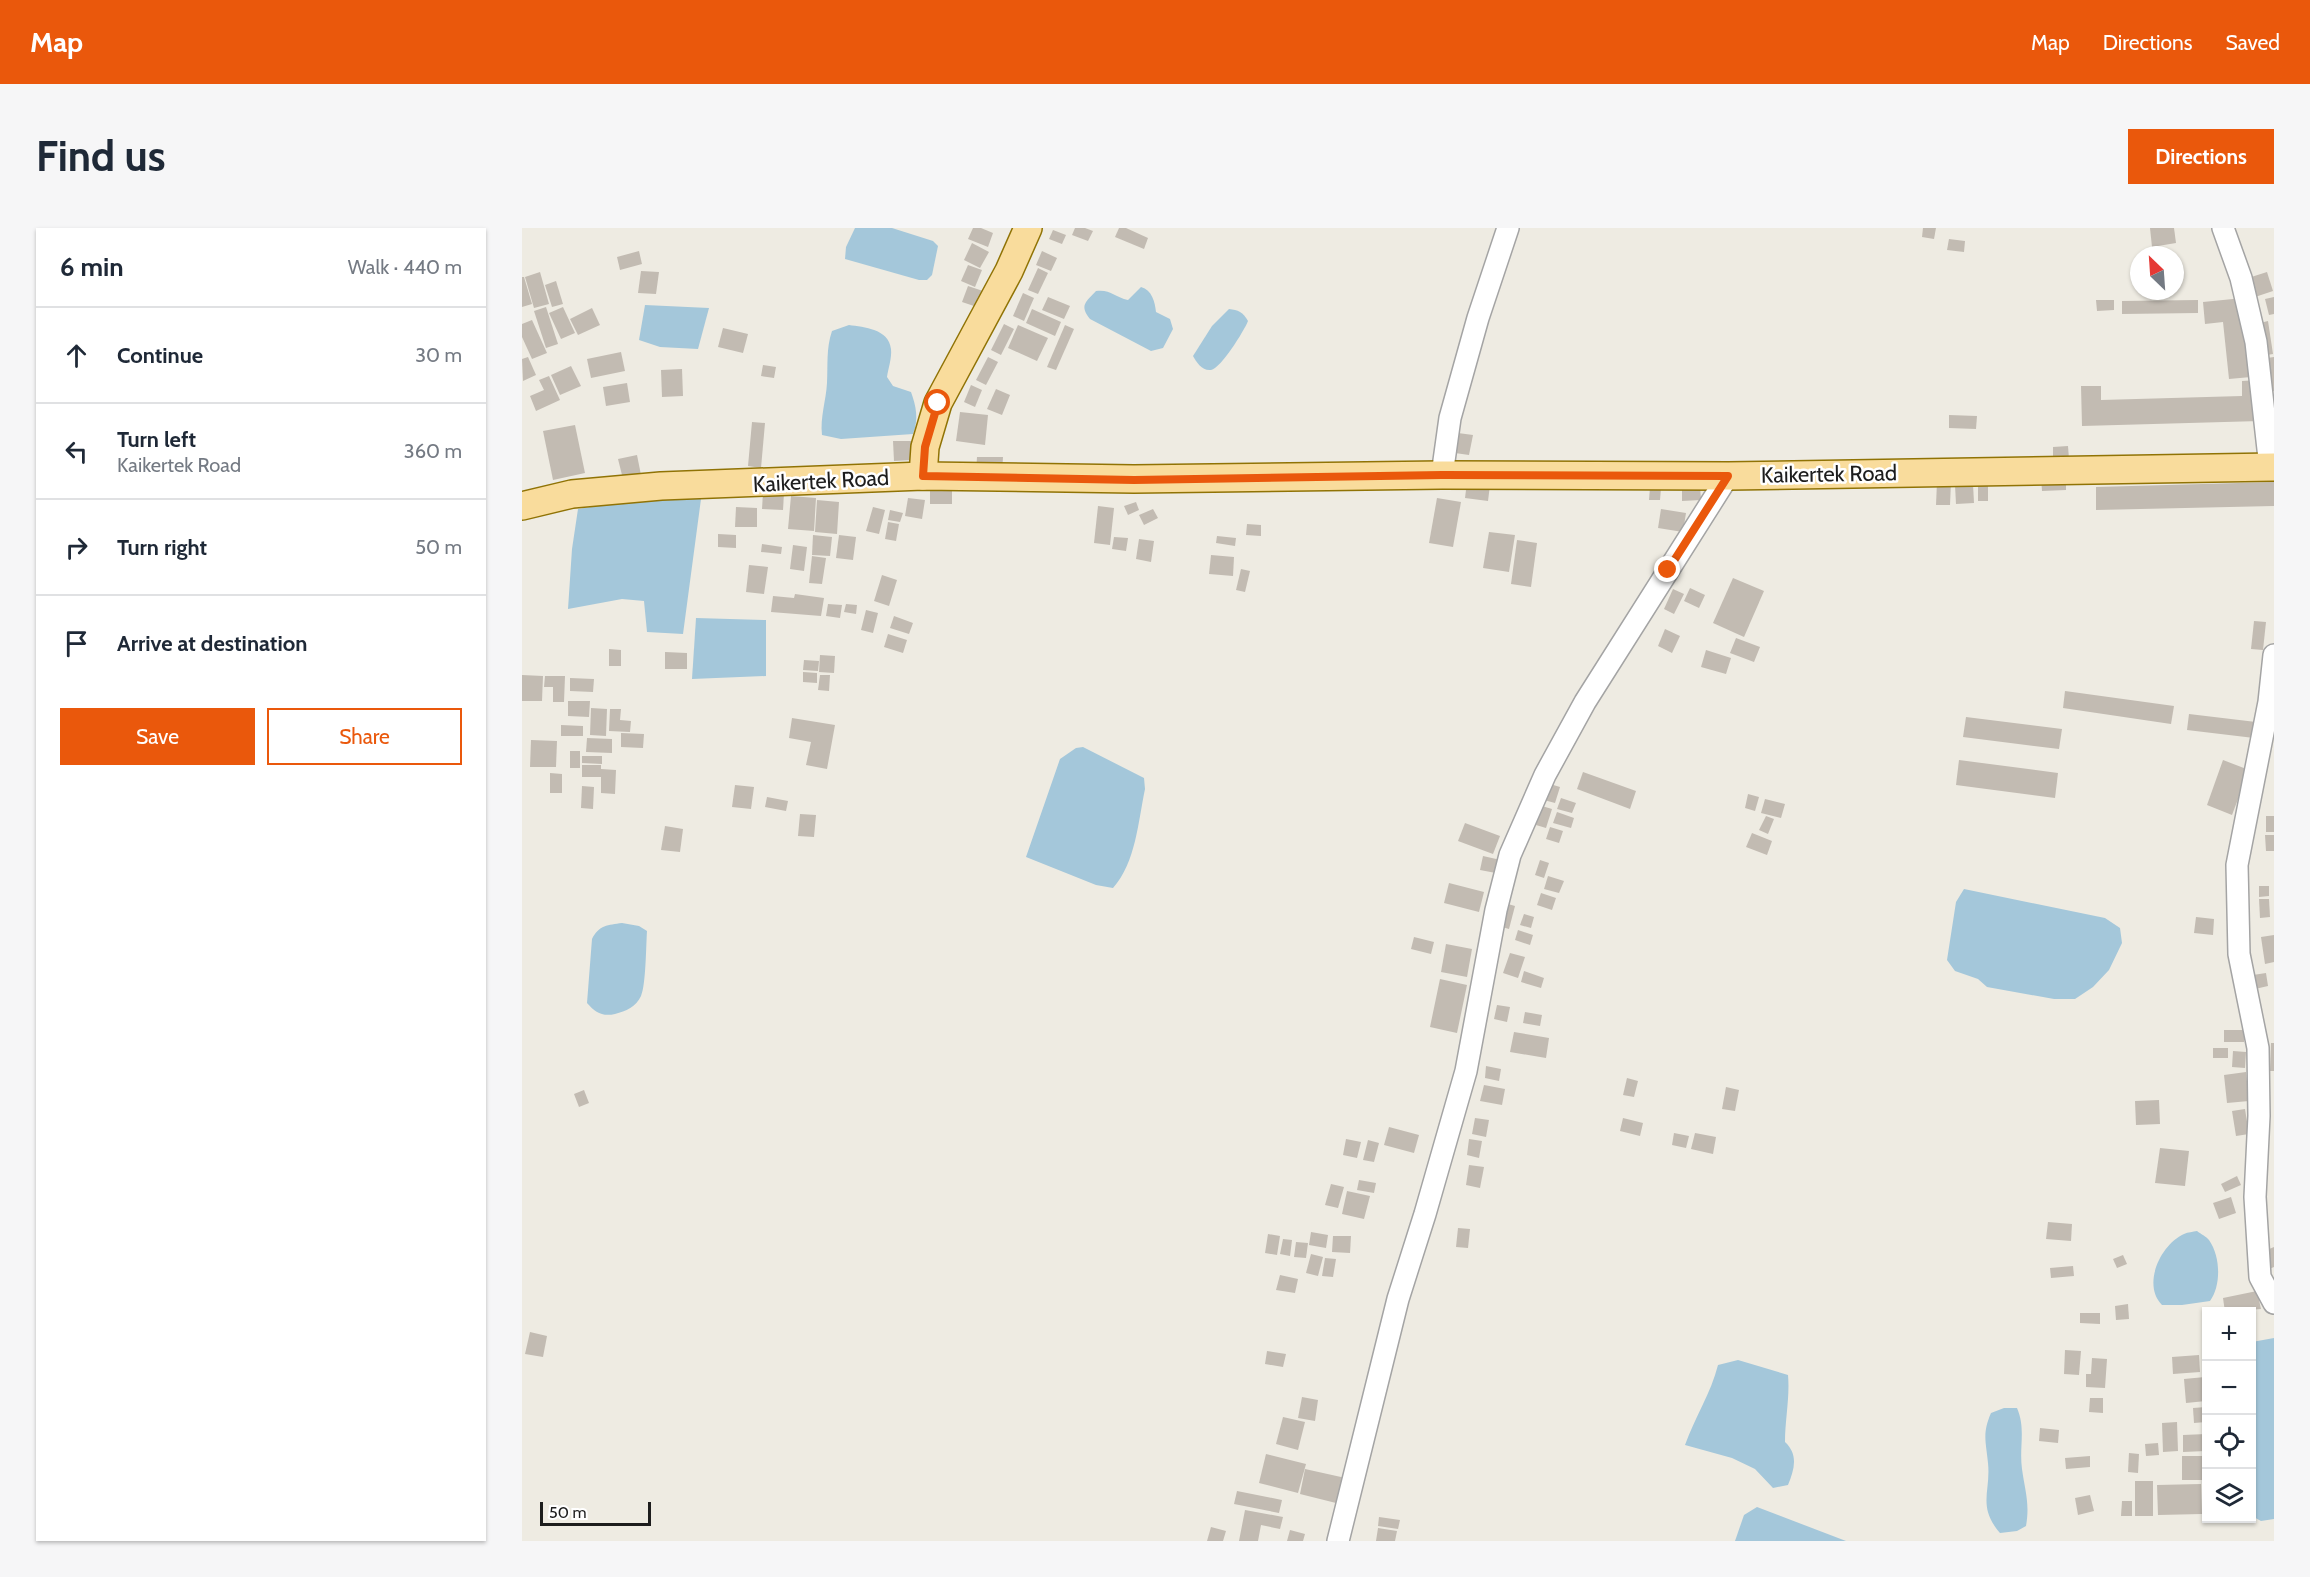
<!DOCTYPE html>
<html lang="en">
<head>
<meta charset="utf-8">
<style>
  body { margin:0; font-family:Cabin,sans-serif; background:#f6f6f7; color:#1f2937 }
  .controls { position:absolute; right:18px; bottom:18px; display:grid; overflow:hidden; border-radius:0px; box-shadow:0 2px 4px #0004 }
  .controls button { width:54px; height:54px; display:grid; place-items:center; padding:0; border:0; border-bottom:2px solid #e0e1e3; background:#fff; color:#1f2937; font:30px sans-serif }
  .compass { position:absolute; left:1608px; top:18px; width:54px; height:54px; border-radius:50%; background:#fff; box-shadow:0 2px 4px #0004; rotate:335deg }
  .scale { position:absolute; left:18px; bottom:15px; width:111px; box-sizing:border-box; padding-left:6px; border:3px solid #1d1d1d; border-top:0; font-size:16px; line-height:21px; white-space:nowrap; color:#1d1d1d; -webkit-text-stroke:4px #fff; paint-order:stroke }
  .stop { position:absolute; width:18px; height:18px; margin:-14px; border:4px solid #ea580c; border-radius:50%; background:#fff }
  .stop.end { background:#ea580c; border-color:#fff; box-shadow:0 2px 6px #0008 }
  .list { margin:0; padding:0; list-style:none }
  h2 { display:flex; justify-content:space-between; align-items:center; height:78px; margin:0; padding:0 24px; font-size:26px }
  h2 small { font-size:20px; font-weight:400; color:#747a83 }
  .list li { display:grid; grid-template-columns:39px 1fr auto; gap:18px; align-items:center; box-sizing:border-box; height:96px; padding:0 24px; border-top:2px solid #e0e1e3 }
  .list b { display:block; font-size:22px; white-space:nowrap }
  .list p { margin:0; font-size:20px; white-space:nowrap; color:#747a83 }
  .list em { font-size:20px; font-style:normal; color:#747a83 }
  .actions { display:flex; gap:12px; padding:18px 24px }
  .actions a { flex:1; padding:14px 0; border:2px solid #ea580c; border-radius:0px; text-align:center; font-size:21px; color:#ea580c }
  .actions .main { background:#ea580c; color:#fff }
  .icon { flex:none; width:33px; height:33px; fill:none; stroke:currentColor; stroke-width:2; stroke-linecap:round; stroke-linejoin:round }
  .map { position:relative; flex:none; width:1752px; height:1313px; overflow:hidden; border-radius:0px }
  header { display:flex; align-items:center; gap:36px; box-sizing:border-box; height:84px; padding:0 30px; background:#ea580c; color:#fff }
  header strong { font-size:28px }
  nav { display:flex; gap:33px; margin-inline-start:auto; font-size:21px }
  .intro { display:flex; align-items:center; justify-content:space-between; box-sizing:border-box; height:144px; padding:0 36px }
  h1 { margin:0; font-size:42px }
  .button { padding:15px 27px; border-radius:0px; background:#ea580c; color:#fff; font-size:21px; font-weight:700 }
  main { display:flex; gap:36px; padding:0 36px }
  aside { flex:1; background:#fff; border-radius:0px; box-shadow:0 2px 4px #0004 }
  .map>svg:first-child { display:block }
  .water { fill:#a4c7da }
  .building { fill:#c2bbb2 }
  .lines { fill:none; stroke-linecap:round; stroke-linejoin:round }
  .minor-casing { stroke:#a4a4a4; stroke-width:24 }
  .major-casing { stroke:#907305; stroke-width:30 }
  .minor { stroke:#fff; stroke-width:21 }
  .major { stroke:#f9dc9c; stroke-width:27 }
  .route { stroke:#ea580c; stroke-width:8 }
  .labels { text-anchor:middle; dominant-baseline:central; stroke-width:5; stroke-linejoin:round; paint-order:stroke }
  .street-label { font-size:22px; fill:#1d1d1d; stroke:#fff }
</style>
</head>
<body>
<header>
<strong>Map</strong>
<nav><a>Map</a><a>Directions</a><a>Saved</a></nav>
</header>
<div class="intro"><h1>Find us</h1><a class="button">Directions</a></div>
<main>
<aside>
<h2>6 min<small>Walk · 440 m</small></h2>
<ul class="list">
<li><svg class="icon" aria-label="ahead" viewBox="0 0 24 24"><path d="M12 20V5M6 11l6-6 6 6"/></svg><div><b>Continue</b></div><em>30 m</em></li>
<li><svg class="icon" aria-label="left" viewBox="0 0 24 24"><path d="M17 20v-9H6M10 6l-5 5 5 5"/></svg><div><b>Turn left</b><p>Kaikertek Road</p></div><em>360 m</em></li>
<li><svg class="icon" aria-label="right" viewBox="0 0 24 24"><path d="M7 20v-9h11M14 6l5 5-5 5"/></svg><div><b>Turn right</b></div><em>50 m</em></li>
<li><svg class="icon" aria-label="arrive" viewBox="0 0 24 24"><path d="M6 21V4h12l-3 4 3 4H6"/></svg><div><b>Arrive at destination</b></div></li>
</ul>
<div class="actions"><a class="main">Save</a><a>Share</a></div>
</aside>
<div class="map">
<svg width="1752" height="1313" viewBox="0 0 1752 1313">
  <rect width="100%" height="100%" fill="#eeebe2"/>
  <g class="water">
    <polygon points="333,0 370,0 411,13 416,18 410,47 405,52 397,52 323,31 324,19"/>
    <path d="M619,59C630,62 633,74 634,84L648,91L651,101L641,120L629,123L568,91C557,77 564,74 574,63C588,61 593,69 606,72Z"/>
    <polygon points="123,77 187,80 176,121 138,119 117,112"/>
    <path d="M707,81C716,82 721,84 726,93C722,103 699,140 689,142C680,143 675,135 671,128L690,98Z"/>
    <path d="M327,97C342,99 367,101 369,121C370,130 366,141 365,149L371,158L389,164C394,178 397,191 391,206L319,211L300,207C298,189 304,173 305,155C306,138 304,120 310,103Z"/>
    <polygon points="179,271 161,406 125,404 122,373 100,371 46,381 50,321 56,281 112,272"/>
    <polygon points="174,390 244,392 244,448 170,451"/>
    <path d="M561,519L622,550L623,561C616,594 614,634 591,660L574,657L504,629L538,531L554,520Z"/>
    <polygon points="1442,661 1583,690 1598,700 1600,715 1587,742 1571,759 1553,771 1532,771 1465,759 1456,751 1433,743 1425,732 1434,674"/>
    <path d="M100,695L117,698L125,703C124,718 124,757 119,768C114,779 104,783 93,786C80,789 73,784 65,775L70,711C77,697 86,697 100,695Z"/>
    <path d="M1675,1003C1679,1006 1685,1009 1687,1012C1699,1029 1699,1058 1688,1073L1660,1077H1640C1620,1057 1638,1017 1662,1006C1666,1004 1671,1004 1675,1003Z"/>
    <polygon points="1752,1110 1752,1291 1739,1293 1730,1288 1730,1114"/>
    <path d="M1216,1132L1266,1147C1268,1169 1263,1192 1263,1214C1277,1227 1272,1242 1266,1257L1251,1260L1233,1241L1210,1230L1163,1217C1173,1189 1189,1165 1196,1137Z"/>
    <path d="M1482,1180H1495C1504,1201 1497,1219 1500,1241C1503,1263 1508,1275 1504,1298L1495,1303L1478,1305C1455,1278 1469,1264 1466,1235C1464,1213 1460,1206 1469,1185Z"/>
    <polygon points="1235,1279 1324,1313 1213,1313 1222,1287"/>
  </g>
  <g class="building">
    <polygon points="451,0 459,0 471,5 466,19 446,11"/>
    <polygon points="553,0 563,0 571,3 566,13 550,7"/>
    <polygon points="597,0 604,0 626,10 622,21 593,9"/>
    <polygon points="1401,0 1414,0 1412,11 1400,9"/>
    <polygon points="1628,0 1652,0 1654,15 1630,19"/>
    <polygon points="531,2 544,7 540,16 527,11"/>
    <polygon points="1427,11 1443,13 1442,24 1425,22"/>
    <polygon points="450,15 467,24 458,40 442,32"/>
    <polygon points="117,23 120,36 98,42 95,29"/>
    <polygon points="520,23 535,30 529,43 514,37"/>
    <polygon points="446,37 460,42 453,59 439,53"/>
    <polygon points="516,40 526,45 516,66 506,62"/>
    <polygon points="119,43 137,44 134,66 116,65"/>
    <polygon points="18,44 27,76 12,80 3,49"/>
    <polygon points="1745,44 1751,63 1730,70 1723,51"/>
    <polygon points="0,49 2,49 10,76 0,79"/>
    <polygon points="34,53 41,76 30,79 23,57"/>
    <polygon points="446,58 461,63 455,79 440,74"/>
    <polygon points="501,65 512,70 502,93 491,88"/>
    <polygon points="526,69 548,78 542,91 520,82"/>
    <polygon points="1752,69 1752,86 1747,87 1743,71"/>
    <polygon points="1721,70 1729,149 1707,151 1701,94 1683,96 1681,74"/>
    <polygon points="1574,72 1592,72 1592,82 1575,83"/>
    <polygon points="1676,72 1676,85 1600,86 1600,73"/>
    <polygon points="24,79 36,116 24,120 12,83"/>
    <polygon points="41,79 53,105 39,111 27,85"/>
    <polygon points="70,80 78,97 56,107 48,91"/>
    <polygon points="510,81 539,94 533,108 504,95"/>
    <polygon points="10,92 25,125 10,131 0,109 0,96"/>
    <polygon points="1746,93 1751,126 1739,128 1734,96"/>
    <polygon points="482,96 492,101 479,127 469,122"/>
    <polygon points="496,97 526,110 515,133 486,120"/>
    <polygon points="543,97 552,101 534,142 525,139"/>
    <polygon points="201,100 226,106 221,125 196,119"/>
    <polygon points="99,124 103,143 69,150 65,131"/>
    <polygon points="6,129 14,147 1,153 0,131"/>
    <polygon points="466,129 476,134 464,157 454,152"/>
    <polygon points="1752,129 1752,163 1745,164 1738,131"/>
    <polygon points="241,137 254,139 252,150 239,148"/>
    <polygon points="49,138 59,158 38,167 29,147"/>
    <polygon points="160,141 161,168 140,169 139,142"/>
    <polygon points="27,148 38,172 14,183 8,168 22,162 17,152"/>
    <polygon points="1736,152 1738,193 1560,198 1559,158 1579,158 1579,172 1720,168 1720,153"/>
    <polygon points="105,155 108,174 84,178 81,159"/>
    <polygon points="449,157 460,162 453,179 442,174"/>
    <polygon points="474,161 488,167 480,187 465,181"/>
    <polygon points="438,184 466,187 463,217 434,213"/>
    <polygon points="1427,187 1455,188 1454,201 1427,200"/>
    <polygon points="230,194 243,195 239,240 226,238"/>
    <polygon points="53,197 63,245 31,252 21,203"/>
    <polygon points="936,205 951,207 947,227 933,225"/>
    <polygon points="371,213 389,213 390,232 372,233"/>
    <polygon points="1546,218 1547,231 1531,232 1531,219"/>
    <polygon points="115,227 119,247 101,251 96,231"/>
    <polygon points="455,229 481,229 480,245 454,245"/>
    <polygon points="1519,249 1544,249 1544,262 1520,263"/>
    <polygon points="945,254 968,257 966,273 943,270"/>
    <polygon points="1415,254 1429,254 1428,277 1414,277"/>
    <polygon points="1752,254 1752,278 1574,282 1574,259"/>
    <polygon points="1451,256 1452,275 1434,276 1433,257"/>
    <polygon points="1178,258 1179,272 1160,273 1160,259"/>
    <rect x="1456" y="258" width="10" height="15"/>
    <polygon points="1128,259 1139,260 1138,272 1127,272"/>
    <polygon points="408,261 430,262 430,276 408,276"/>
    <polygon points="241,264 262,265 261,282 240,281"/>
    <polygon points="269,268 294,270 292,303 266,301"/>
    <polygon points="386,270 403,272 400,291 383,288"/>
    <polygon points="915,270 939,274 931,319 907,315"/>
    <polygon points="295,272 317,274 315,306 293,304"/>
    <polygon points="614,274 617,282 606,287 602,278"/>
    <polygon points="576,278 592,280 588,317 572,315"/>
    <polygon points="214,279 235,280 235,299 213,299"/>
    <polygon points="351,279 363,282 357,306 344,303"/>
    <polygon points="631,281 636,290 622,297 617,287"/>
    <polygon points="1139,281 1164,285 1161,304 1136,300"/>
    <polygon points="368,282 381,285 378,294 366,292"/>
    <polygon points="366,294 377,296 374,313 363,311"/>
    <polygon points="725,296 739,297 739,308 724,307"/>
    <polygon points="967,304 993,307 987,344 961,340"/>
    <polygon points="196,306 214,307 214,320 196,319"/>
    <polygon points="291,307 310,309 308,328 290,327"/>
    <polygon points="317,307 334,309 331,332 314,330"/>
    <polygon points="695,308 714,310 713,318 694,315"/>
    <polygon points="592,309 606,310 604,323 590,321"/>
    <polygon points="617,311 632,313 629,334 614,331"/>
    <polygon points="995,312 1015,315 1009,359 989,356"/>
    <polygon points="240,316 260,319 259,326 239,324"/>
    <polygon points="271,317 285,319 282,343 268,341"/>
    <polygon points="689,327 712,329 711,348 687,346"/>
    <polygon points="290,328 304,330 300,356 287,355"/>
    <polygon points="227,337 246,339 242,366 224,364"/>
    <polygon points="719,341 728,343 723,364 714,362"/>
    <polygon points="360,347 375,352 367,378 352,373"/>
    <polygon points="1211,350 1242,363 1222,409 1191,395"/>
    <polygon points="1168,360 1183,367 1177,380 1162,373"/>
    <polygon points="1151,361 1162,366 1152,386 1142,381"/>
    <polygon points="273,366 302,370 299,388 249,384 251,368 272,370"/>
    <polygon points="306,376 320,377 318,390 304,388"/>
    <polygon points="324,376 335,377 334,386 322,384"/>
    <polygon points="344,382 356,385 351,405 339,402"/>
    <polygon points="372,388 391,395 387,406 368,400"/>
    <polygon points="1732,393 1744,394 1741,422 1729,421"/>
    <polygon points="1143,401 1158,408 1150,425 1136,418"/>
    <polygon points="366,406 385,412 381,425 362,419"/>
    <polygon points="1214,410 1238,419 1232,434 1208,425"/>
    <polygon points="87,421 99,422 99,438 87,438"/>
    <polygon points="1184,422 1209,430 1204,446 1179,439"/>
    <polygon points="143,424 165,425 165,441 143,441"/>
    <polygon points="298,427 313,428 312,445 297,444"/>
    <polygon points="282,432 297,433 296,443 281,442"/>
    <polygon points="281,444 295,445 295,455 281,454"/>
    <polygon points="0,447 21,448 20,473 0,473"/>
    <polygon points="298,447 308,447 307,463 296,462"/>
    <polygon points="23,448 43,448 42,474 31,474 31,459 22,459"/>
    <polygon points="48,450 72,451 71,464 48,463"/>
    <polygon points="1543,463 1652,478 1649,496 1541,480"/>
    <polygon points="46,473 68,473 67,489 46,488"/>
    <polygon points="69,480 85,481 84,508 68,507"/>
    <polygon points="88,481 99,481 98,492 109,493 108,504 87,503"/>
    <polygon points="1667,486 1734,494 1732,510 1665,502"/>
    <polygon points="1444,489 1540,501 1537,521 1441,509"/>
    <polygon points="270,490 313,497 305,541 284,537 289,514 267,510"/>
    <polygon points="39,497 61,498 61,508 39,508"/>
    <polygon points="99,505 122,506 121,520 99,519"/>
    <polygon points="65,510 90,511 90,525 64,524"/>
    <polygon points="9,512 35,513 34,539 8,539"/>
    <rect x="48" y="523" width="10" height="17"/>
    <polygon points="60,528 80,528 80,536 60,535"/>
    <polygon points="1437,532 1536,545 1533,570 1434,557"/>
    <polygon points="1701,532 1727,542 1710,587 1685,577"/>
    <polygon points="60,537 79,537 79,541 94,542 93,566 79,565 79,549 60,549"/>
    <polygon points="1061,544 1114,563 1108,581 1055,561"/>
    <polygon points="28,545 40,546 40,565 28,565"/>
    <polygon points="1028,556 1038,559 1033,575 1022,572"/>
    <polygon points="213,557 232,559 229,581 210,579"/>
    <polygon points="60,558 72,559 71,581 59,580"/>
    <polygon points="1226,566 1237,569 1233,583 1223,580"/>
    <polygon points="245,569 266,573 264,583 243,579"/>
    <polygon points="1039,570 1054,575 1050,585 1035,581"/>
    <polygon points="1243,571 1263,576 1259,590 1239,585"/>
    <polygon points="1020,578 1030,581 1024,600 1014,597"/>
    <polygon points="1035,584 1052,590 1049,600 1031,595"/>
    <polygon points="278,586 294,587 292,609 276,608"/>
    <polygon points="1244,588 1252,591 1246,606 1237,602"/>
    <rect x="1744" y="588" width="8" height="16"/>
    <polygon points="943,595 978,608 971,626 936,613"/>
    <polygon points="143,598 161,601 158,624 139,622"/>
    <polygon points="1028,599 1041,603 1037,615 1024,611"/>
    <polygon points="1230,605 1250,613 1245,627 1224,619"/>
    <polygon points="1743,607 1752,607 1752,623 1744,623"/>
    <polygon points="961,628 983,633 979,646 958,642"/>
    <polygon points="1018,632 1027,635 1022,650 1013,647"/>
    <polygon points="1026,648 1042,653 1037,665 1022,661"/>
    <polygon points="927,655 962,664 957,684 922,675"/>
    <polygon points="1737,658 1747,658 1747,668 1737,669"/>
    <polygon points="1019,665 1034,670 1030,682 1015,677"/>
    <polygon points="1737,671 1747,671 1748,689 1738,690"/>
    <polygon points="979,674 993,678 987,701 973,697"/>
    <polygon points="1002,686 1012,689 1009,700 998,697"/>
    <polygon points="1674,689 1692,691 1691,707 1672,705"/>
    <polygon points="996,702 1011,707 1008,717 993,712"/>
    <polygon points="1752,707 1752,734 1743,736 1739,709"/>
    <polygon points="892,709 912,714 909,726 889,721"/>
    <polygon points="924,716 950,721 945,749 919,744"/>
    <polygon points="988,725 1003,729 996,750 981,745"/>
    <polygon points="1002,743 1022,750 1019,760 999,754"/>
    <polygon points="1744,745 1746,758 1733,761 1731,747"/>
    <polygon points="918,751 945,757 935,805 908,799"/>
    <polygon points="975,777 988,779 985,794 972,791"/>
    <polygon points="1003,784 1020,787 1018,798 1001,795"/>
    <rect x="1702" y="802" width="20" height="12"/>
    <polygon points="992,804 1027,810 1024,830 988,824"/>
    <polygon points="1749,815 1752,815 1752,843 1748,843"/>
    <rect x="1691" y="820" width="15" height="10"/>
    <polygon points="1711,823 1724,824 1723,840 1710,839"/>
    <polygon points="964,838 979,841 977,853 963,850"/>
    <polygon points="1724,844 1727,873 1705,875 1702,847"/>
    <polygon points="1105,850 1116,853 1112,869 1101,867"/>
    <polygon points="962,857 983,861 980,877 958,873"/>
    <polygon points="1204,859 1217,862 1213,883 1200,881"/>
    <polygon points="62,862 67,875 57,879 52,866"/>
    <polygon points="1637,872 1638,896 1614,897 1613,873"/>
    <polygon points="1723,881 1727,906 1714,908 1710,883"/>
    <polygon points="953,890 967,892 964,909 950,906"/>
    <polygon points="1101,890 1121,895 1118,908 1098,903"/>
    <polygon points="867,899 897,907 892,925 862,917"/>
    <polygon points="1152,905 1167,908 1164,920 1150,917"/>
    <polygon points="1173,905 1194,909 1191,926 1169,921"/>
    <polygon points="824,911 839,914 835,930 821,927"/>
    <polygon points="947,911 960,913 957,930 945,927"/>
    <polygon points="846,912 857,915 852,934 841,932"/>
    <polygon points="1638,920 1667,923 1663,958 1633,955"/>
    <polygon points="947,937 962,939 958,960 944,957"/>
    <polygon points="1715,948 1719,957 1703,964 1699,956"/>
    <polygon points="837,952 854,955 852,965 835,962"/>
    <polygon points="809,956 822,959 816,980 803,977"/>
    <polygon points="825,963 848,968 842,991 820,986"/>
    <polygon points="1709,969 1714,985 1697,991 1691,975"/>
    <polygon points="1526,994 1550,996 1549,1013 1524,1011"/>
    <polygon points="936,1000 948,1001 946,1020 934,1019"/>
    <polygon points="789,1004 806,1007 804,1020 787,1017"/>
    <polygon points="746,1006 758,1008 755,1027 743,1025"/>
    <polygon points="811,1008 829,1008 828,1025 810,1024"/>
    <polygon points="761,1011 770,1012 768,1028 758,1026"/>
    <polygon points="774,1014 786,1015 784,1030 772,1029"/>
    <polygon points="1752,1019 1752,1039 1747,1041 1740,1024"/>
    <polygon points="789,1026 801,1029 796,1048 784,1045"/>
    <polygon points="1601,1027 1605,1036 1595,1040 1591,1031"/>
    <polygon points="803,1030 814,1031 811,1049 800,1048"/>
    <polygon points="1551,1038 1552,1048 1529,1050 1528,1040"/>
    <polygon points="758,1047 776,1051 773,1065 754,1062"/>
    <polygon points="1735,1063 1739,1081 1703,1084 1701,1070"/>
    <polygon points="1606,1076 1607,1091 1594,1092 1593,1078"/>
    <polygon points="1558,1085 1578,1085 1578,1096 1558,1095"/>
    <polygon points="8,1104 25,1108 21,1129 3,1126"/>
    <polygon points="1543,1122 1559,1123 1557,1147 1542,1146"/>
    <polygon points="745,1123 764,1126 761,1139 743,1136"/>
    <polygon points="1677,1127 1678,1144 1651,1146 1650,1129"/>
    <polygon points="1570,1130 1585,1131 1583,1160 1564,1159 1564,1146 1569,1146"/>
    <polygon points="1683,1149 1684,1173 1664,1175 1662,1151"/>
    <polygon points="780,1169 796,1172 793,1193 776,1190"/>
    <polygon points="1568,1170 1581,1170 1581,1185 1567,1184"/>
    <polygon points="1684,1179 1684,1194 1672,1195 1671,1180"/>
    <polygon points="761,1189 783,1194 776,1222 754,1216"/>
    <polygon points="1655,1194 1656,1223 1641,1224 1640,1195"/>
    <polygon points="1518,1200 1537,1202 1536,1215 1517,1213"/>
    <polygon points="1684,1206 1684,1223 1661,1224 1661,1207"/>
    <polygon points="1636,1215 1637,1227 1624,1228 1623,1216"/>
    <polygon points="1607,1225 1617,1226 1616,1245 1606,1244"/>
    <polygon points="744,1226 784,1236 776,1265 737,1255"/>
    <polygon points="1568,1228 1568,1239 1544,1241 1543,1230"/>
    <rect x="1660" y="1228" width="24" height="24"/>
    <polygon points="783,1241 828,1251 822,1277 778,1266"/>
    <rect x="1613" y="1253" width="18" height="35"/>
    <polygon points="1679,1256 1680,1286 1636,1287 1635,1257"/>
    <polygon points="715,1263 760,1272 757,1285 712,1276"/>
    <polygon points="1568,1267 1572,1283 1556,1287 1553,1270"/>
    <polygon points="1600,1273 1610,1273 1610,1288 1599,1288"/>
    <polygon points="723,1282 761,1289 758,1301 739,1297 736,1313 717,1313"/>
    <polygon points="857,1289 878,1292 876,1301 856,1298"/>
    <polygon points="689,1299 704,1303 701,1313 685,1313"/>
    <polygon points="856,1300 875,1303 873,1313 854,1313"/>
    <polygon points="768,1302 783,1306 781,1313 765,1313"/>
  </g>
  <g class="lines">
    <g class="minor-casing">
      <g id="minor">
        <polyline points="1701,0 1719,50 1734,114 1748,239"/>
        <polyline points="920,247 928,190 956,90 986,0"/>
        <polyline points="1752,427 1747,474 1715,637 1717,726 1736,820 1737,888 1733,969 1738,1049 1752,1075"/>
        <polyline points="816,1313 876,1071 903,986 944,843 974,682 988,627 1023,547 1063,474 1206,248"/>
      </g>
    </g>
    <g class="major-casing">
      <g id="major">
        <polyline points="401,248 403,219 416,175 487,43 506,0"/>
        <polyline points="0,278 50,266 139,258 401,248 612,251 920,247 1206,248 1752,239"/>
      </g>
    </g>
    <use href="#minor" class="minor"/>
    <use href="#major" class="major"/>
  </g>
  <g class="lines">
    <polyline class="route" points="416,175 403,219 401,248 612,252 920,247 1206,248 1146,342"/>
  </g>
  <g class="labels">
    <g class="street-label">
      <text transform="translate(1307 246) rotate(-1)">Kaikertek Road</text>
      <text transform="translate(299 253) rotate(-3)">Kaikertek Road</text>
    </g>
  </g>
</svg>
<div class="controls">
<button>+</button>
<button>−</button>
<button><svg class="icon" aria-label="locate" viewBox="0 0 24 24"><circle cx="12" cy="12" r="6"/><path d="M12 2v4M12 18v4M2 12h4M18 12h4"/></svg></button>
<button><svg class="icon" aria-label="layers" viewBox="0 0 24 24"><path d="M12 4l9 5-9 5-9-5zM3 14l9 5 9-5"/></svg></button>
</div>
<svg class="compass" viewBox="-18 -18 36 36"><path d="M0-13l5 13h-10z" fill="#e53935"/><path d="M0 13l5-13h-10z" fill="#747a83"/></svg>
<div class="scale">50 m</div>
<div class="stop" style="left:416px;top:175px"></div>
<div class="stop end" style="left:1146px;top:342px"></div>
</div>
</main>
</body>
</html>
